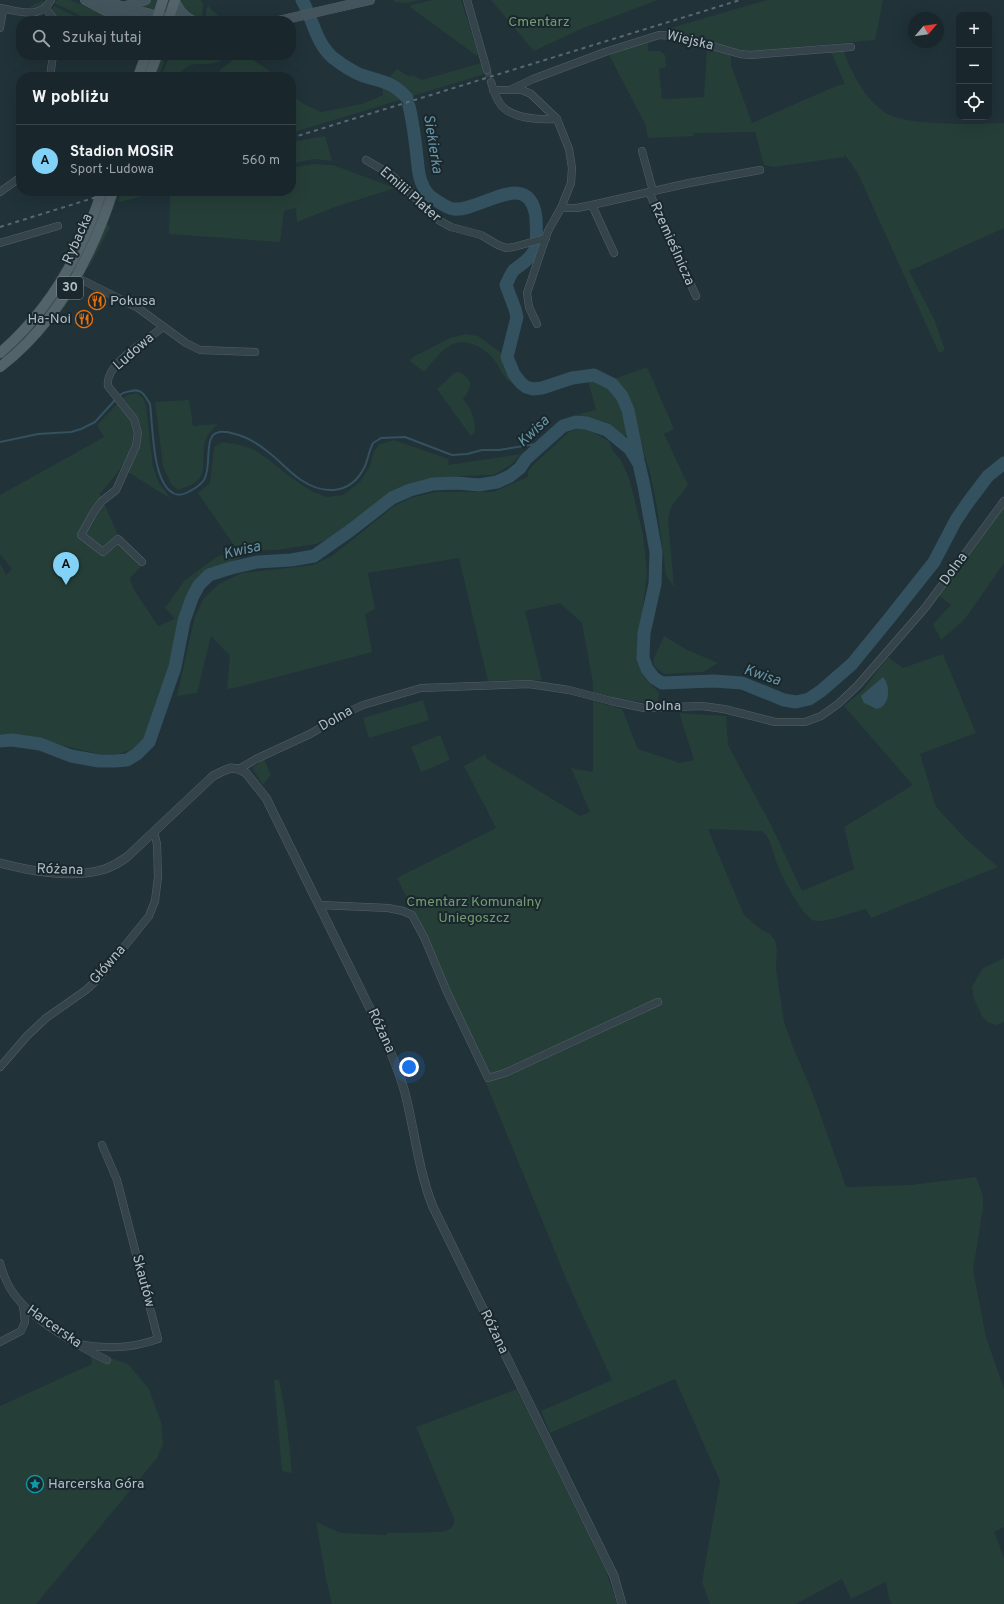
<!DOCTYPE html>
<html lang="pl">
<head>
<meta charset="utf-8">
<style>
  body { margin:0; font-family:Overpass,sans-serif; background:#263237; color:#f1f3f6 }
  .controls { position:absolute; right:12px; top:12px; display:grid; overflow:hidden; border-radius:8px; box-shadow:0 4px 16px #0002 }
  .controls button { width:36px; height:36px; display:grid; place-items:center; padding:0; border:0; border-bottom:1px solid #374347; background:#19262b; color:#f1f3f6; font:20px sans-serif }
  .compass { position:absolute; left:908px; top:12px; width:36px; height:36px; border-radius:50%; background:#19262b; box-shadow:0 4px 16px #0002; rotate:61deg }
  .you { position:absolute; left:409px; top:1067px; width:14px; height:14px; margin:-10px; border:3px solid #fff; border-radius:50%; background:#1a73e8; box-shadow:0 0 0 6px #1a73e833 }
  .badge { display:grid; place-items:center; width:26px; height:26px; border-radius:50%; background:#82d2f8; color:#111; font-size:13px; font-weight:700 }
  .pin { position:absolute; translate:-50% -33px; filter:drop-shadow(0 1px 2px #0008) }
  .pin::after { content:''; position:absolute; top:21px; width:14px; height:12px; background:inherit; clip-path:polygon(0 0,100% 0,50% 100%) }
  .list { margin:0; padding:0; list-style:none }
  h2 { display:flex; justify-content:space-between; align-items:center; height:52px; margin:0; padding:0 16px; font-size:17px }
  h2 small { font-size:13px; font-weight:400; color:#9fa5a9 }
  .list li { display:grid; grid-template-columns:26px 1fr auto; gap:12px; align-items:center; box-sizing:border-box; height:72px; padding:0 16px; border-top:1px solid #374347 }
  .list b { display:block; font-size:15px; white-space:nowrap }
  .list p { margin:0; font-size:13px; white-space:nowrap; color:#9fa5a9 }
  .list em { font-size:13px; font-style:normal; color:#9fa5a9 }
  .icon { flex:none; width:22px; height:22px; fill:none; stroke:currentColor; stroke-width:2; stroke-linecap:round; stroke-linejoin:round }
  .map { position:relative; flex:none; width:1004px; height:1604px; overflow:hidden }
  .search { position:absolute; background:#19262b; box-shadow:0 4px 16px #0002; left:16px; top:16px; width:280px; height:44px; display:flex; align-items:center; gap:10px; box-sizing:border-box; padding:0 14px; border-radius:16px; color:#9fa5a9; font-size:15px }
  .panel { position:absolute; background:#19262b; box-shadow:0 4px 16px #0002; left:16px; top:72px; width:280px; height:124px; border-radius:16px }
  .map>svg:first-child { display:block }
  .green { fill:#263e38 }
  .water { fill:#33515f }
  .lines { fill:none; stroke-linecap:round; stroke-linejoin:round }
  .stream { stroke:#33515f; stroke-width:2 }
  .river { stroke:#33515f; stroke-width:13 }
  .minor-tunnel { stroke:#36474e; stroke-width:7; stroke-dasharray:7 3.5; stroke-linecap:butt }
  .minor-casing { stroke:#536167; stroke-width:8 }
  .tertiary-casing { stroke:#536167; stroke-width:9 }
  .secondary-casing { stroke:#536167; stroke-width:10 }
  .primary-casing { stroke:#414f56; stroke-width:11 }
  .minor { stroke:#35434a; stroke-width:7 }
  .tertiary { stroke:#35434a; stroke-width:8 }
  .secondary { stroke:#43545d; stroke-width:9 }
  .primary { stroke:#53636a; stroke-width:10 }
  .rail { stroke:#576971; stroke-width:2; stroke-dasharray:4 4; stroke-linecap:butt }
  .labels { text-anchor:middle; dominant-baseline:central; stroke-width:4; stroke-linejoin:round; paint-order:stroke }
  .shield { fill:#1a282e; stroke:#839298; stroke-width:1 }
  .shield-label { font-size:13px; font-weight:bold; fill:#b0bfc6 }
  .park-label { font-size:14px; fill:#719c6f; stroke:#1a282e }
  .street-label { font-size:14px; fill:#b0bfc6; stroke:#1a282e }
  .poi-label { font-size:14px; fill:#b0bfc6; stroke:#1a282e; text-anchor:start }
  .water-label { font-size:15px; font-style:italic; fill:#6894a5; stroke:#1a282e }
</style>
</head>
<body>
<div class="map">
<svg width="1004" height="1604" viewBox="0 0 1004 1604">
  <rect width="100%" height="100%" fill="#213239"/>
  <g class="green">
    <polygon points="58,0 70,0 98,12 125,21 92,21 54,3"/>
    <polygon points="153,0 159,0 155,12 141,7"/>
    <polygon points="180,0 201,0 203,5 202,17 192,17 180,6"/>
    <polygon points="394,0 421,0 406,3 394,2 393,1"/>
    <polygon points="433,0 461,0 478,52 477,56 410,7 411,5"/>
    <polygon points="491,0 658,0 581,29 534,51"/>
    <path d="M767,0H883L875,40L754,51C723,50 694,34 664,30Z"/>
    <polygon points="42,1 45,2 38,8 30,8 33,5"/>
    <path d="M54,6L85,21C73,21 59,20 51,10Z"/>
    <polygon points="208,6 209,7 220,17 206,17 206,9"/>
    <path d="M648,40V51H660L665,55L666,67L659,69L662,99L704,97L707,47L731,54V65L752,123L836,86L845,84L831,52L843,50C852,73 863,96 883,111C902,127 978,124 1004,123V228L909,271L934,319L945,350L939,353L865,189L857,172L845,155L844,157L774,167L764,165L755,132L693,133L694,136L648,138L645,124L608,53Z"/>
    <path d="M170,55H225C218,68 203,62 191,65C185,67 180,73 176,77H161Z"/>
    <polygon points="234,55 245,55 267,69 275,77 232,77 220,72 220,70 232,61"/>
    <polygon points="160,56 162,57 164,62 159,77 153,77"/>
    <polygon points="481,63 485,74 291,133 291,95 304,104 321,112 362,104 383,95 382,85 397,69 410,77 413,75 422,80"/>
    <polygon points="325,136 332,161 314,159 291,164 291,142"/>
    <polygon points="313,164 333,165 395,188 335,207 297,222 296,208 284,211 280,242 169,234 170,193 177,191 291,191 291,168"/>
    <polygon points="127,191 161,191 120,202 118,201 121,194"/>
    <polygon points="107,224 110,227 89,268 89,266"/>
    <polygon points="77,285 77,288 65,307 48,327 47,326"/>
    <path d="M466,334L478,336L503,354L507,367L521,388L529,394C521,390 513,385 506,378C500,371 497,362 490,355C481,346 463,338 451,345C440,351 432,363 424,372L410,361L413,357L450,338Z"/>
    <polygon points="647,367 674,429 664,434 688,485 671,507 668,519 674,587 666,575 657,507 651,477 631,406 624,389 610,377 617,378"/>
    <path d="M459,372C474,379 472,388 463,399C472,409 475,418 475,432L471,436L437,389L454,373Z"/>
    <path d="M581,378C584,378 589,377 593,378C616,384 630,411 631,434L627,436L623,435L603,421L584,420L579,414L596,410L588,381L558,389L567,383Z"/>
    <path d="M137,393L143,398L146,406L153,467L159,483L171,499L128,472C139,437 149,429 123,398L127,395Z"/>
    <path d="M189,400L193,426L218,424C213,429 207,434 205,442C200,469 212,480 178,490L171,484L163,466L155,402Z"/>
    <path d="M118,403C124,412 133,421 134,433C135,454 113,478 100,494L118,535L145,562L130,578L133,588L158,626L175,619L165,608L185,580L218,556L238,551L198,493L210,483L214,447L222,442L236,444L253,449L268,459L290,477L313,492L327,497L343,495L360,482L370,466L374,451L380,444L394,440L449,459L448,465L521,454L512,464L494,475L457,476L436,479L397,489L369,509L345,531L316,544L277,550L238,551L240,558L204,574L190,589L172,658L144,741L134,749L118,754H99L27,737L0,734V563L6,575L12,569L0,554V495L104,437L97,425Z"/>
    <polygon points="580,428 592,432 609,441 612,450 621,460 630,481 643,534 647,573 638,649 640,668 648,682 659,692 658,704 633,701 593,694 593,683 582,623 560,603 525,611 542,680 488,681 459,558 368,573 375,609 365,614 372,652 239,687 227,689 230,656 211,636 197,693 177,696 195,616 204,598 219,584 242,573 313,565 332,556 393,507 410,498 436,492 493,492 528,477 528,471 533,465 569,432"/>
    <polygon points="1004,506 1004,563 964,620 941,640 933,624 951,605 938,595"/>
    <polygon points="664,636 687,650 718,663 703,672 682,673 664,674 654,666 653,660"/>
    <path d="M943,654L976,733L920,754L936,807L967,840L998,867L871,918L866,909C854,912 828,922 816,921C803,920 780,873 776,861C772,851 771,838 762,831L708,829L744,915L762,930L770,934L775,940L777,949L776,969L784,1022L793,1047L813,1094L846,1187L910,1185L976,1177L983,1196V1208L973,1270L986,1337L1004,1389V1527L994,1532L1004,1558V1604H892L889,1598L886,1582L851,1599L842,1579L796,1604H710L702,1582L720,1481L675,1379L550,1433L541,1411L612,1380L567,1281L424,932L397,878L496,828L464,766L485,754L487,759L580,816L590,812L571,768L593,772V701L622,709L638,749L680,763L694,760L679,713L726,716L728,745L772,827L802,891L854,869L844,827L913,785L844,706L863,690L888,657L903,668Z"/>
    <polygon points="423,700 429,720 369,738 363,718"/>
    <polygon points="440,735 450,760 421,772 411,747"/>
    <polygon points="264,759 271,775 263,785 252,768"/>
    <polygon points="1004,958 1004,1022 997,1025 989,1023 982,1016 974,999 972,987 982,969"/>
    <polygon points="88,1353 96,1358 113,1359 128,1364 149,1389 161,1422 163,1444 157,1458 36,1604 0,1604 0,1406 92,1364 90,1356"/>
    <path d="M274,1380H279C286,1411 289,1442 292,1473L282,1471Z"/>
    <path d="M517,1389L606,1571L617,1604H332L326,1579L316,1522L341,1533L387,1535L386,1533L443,1532C450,1529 455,1527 454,1519L416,1427Z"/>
  </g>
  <path class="water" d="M883,677C891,686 890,706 877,709L864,703L861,696Z"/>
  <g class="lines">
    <g class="stream">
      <path d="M119,396C123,392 126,392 131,391C142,388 145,396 150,404C153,426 152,482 173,493C178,496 185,494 190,491C194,489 201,484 204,480C215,461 196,422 235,434C247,437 257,443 267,451C279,460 289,472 301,480C325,496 352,494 365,466C368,459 369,451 373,443L381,438L405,437L452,455L467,454L482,450H499L542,443"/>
      <polyline points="0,442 38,434 71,432 81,429 95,422 116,399"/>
    </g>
    <g class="river">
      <path d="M302,0C313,19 315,41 332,57C341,64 351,71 361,75C381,82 392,81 407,98"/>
      <path d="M409,106C413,122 415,139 417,157C418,166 418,177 423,186C424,189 426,191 428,194C432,198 448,209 454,209C480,212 530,166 536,218C536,226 538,243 534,251C530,260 521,264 514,270C511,273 508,281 506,285L515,309L517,317L507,357L514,374L521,383L526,387L533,389L542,388L572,378L594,375L612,384L622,396L628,410L638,459"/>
      <polyline points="0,741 12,740 40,744 71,756 99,761 115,761 127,760 137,754 149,742 175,667 184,621 192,598 199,585 209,575 231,568 257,562 291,560 314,556 351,530 392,498 410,490 433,484 457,483 479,485 497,482 510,476 520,468 526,459 563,426 576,422 586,423 607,430 630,449 639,464 644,486 656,552 655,584 644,633 643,658 647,669 654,678 662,683 714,681 742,683 784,700 796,702 809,699 821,691 852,664 888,620 934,562 956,520 969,501 988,476 1004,463"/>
    </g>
    <polyline class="minor-tunnel" points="487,70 491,82"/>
    <g class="minor-casing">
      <g id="minor">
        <polyline points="467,0 487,70"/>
        <path d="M0,8C19,11 40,20 51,0"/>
        <polyline points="45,8 56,21"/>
        <polyline points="0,28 3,9"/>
        <polyline points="50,77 53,55"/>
        <path d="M491,82C493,88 495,96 499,102C508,119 540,120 557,119"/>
        <polyline points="512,89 533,79 605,52 659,35 678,36 740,54 750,55 851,47"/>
        <polyline points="493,90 522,90 531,94 557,119 569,149 572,168 571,183 561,208 548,231 527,293 529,307 537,324"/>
        <polyline points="642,151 653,191"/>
        <polyline points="366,160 390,174 440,221 451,227 481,235 498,245 506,248 514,247 546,238"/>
        <polyline points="0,192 21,177"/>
        <polyline points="649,192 696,296"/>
        <polyline points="592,205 614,253"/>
        <polyline points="561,208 577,208 592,205 689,183 760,170"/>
        <polyline points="0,243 58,226"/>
        <polyline points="72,275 138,308 186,343 200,350 255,352"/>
        <path d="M142,562L118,539L103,552L81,535L95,510L102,501L116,490L136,446L138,433L134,419L108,386C104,364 148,340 163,327"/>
        <polyline points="239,769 256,759 310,734 344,714 363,705 421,688 529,684 569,690 611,701 644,708 702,706 724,709 775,722 805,722 821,716 838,704 858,685 925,608 1004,501"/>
        <polyline points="320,905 388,908 403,911 412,915 424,937 447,992 488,1078 505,1073 658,1002"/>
        <polyline points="0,1067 27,1036 46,1018 86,990 98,979 149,916 155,901 158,877 157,844 154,832"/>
        <path d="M0,1263C3,1274 7,1285 14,1294C32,1320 78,1346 107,1360"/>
        <polyline points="0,1342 21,1331 25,1322 23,1305"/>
        <path d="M78,1344C107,1349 129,1349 158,1339L117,1180L102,1145"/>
      </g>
    </g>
    <g class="tertiary-casing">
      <path id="tertiary" d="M0,863C31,871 74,879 105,869C113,866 120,862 127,857L213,776L223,771L231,768L239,769L246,773L266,798L384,1037C393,1057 401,1076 406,1097C415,1134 419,1172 433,1207L614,1576L622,1604"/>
    </g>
    <g class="secondary-casing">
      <g id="secondary">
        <polyline points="85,0 106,11 141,21"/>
        <polyline points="99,0 158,16 191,21"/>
        <path d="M174,0C179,9 183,16 192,20"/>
        <polyline points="126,6 146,0"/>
        <polyline points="278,21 370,0"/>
      </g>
    </g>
    <g class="primary-casing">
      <g id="primary">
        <polyline points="156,21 163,0"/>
        <polyline points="168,21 175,0"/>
        <polyline points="138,77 146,55"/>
        <polyline points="149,77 157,55"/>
        <path d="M0,353C50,310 82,253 102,191"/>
        <path d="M0,367C57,323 91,259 113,191"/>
      </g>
    </g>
    <use href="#minor" class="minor"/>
    <use href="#tertiary" class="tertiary"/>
    <use href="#secondary" class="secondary"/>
    <use href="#primary" class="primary"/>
    <g class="rail">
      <polyline points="291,138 740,0"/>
      <polyline points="0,227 116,191"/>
    </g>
  </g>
  <defs>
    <g id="restaurant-ring" transform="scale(0.9)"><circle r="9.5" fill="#1a282e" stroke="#e8710a" stroke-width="1.5"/><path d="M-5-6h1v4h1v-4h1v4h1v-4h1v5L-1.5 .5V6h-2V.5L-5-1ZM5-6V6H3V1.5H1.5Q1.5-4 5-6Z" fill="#e8710a"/></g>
    <g id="sight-ring" transform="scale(0.9)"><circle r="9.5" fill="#1a282e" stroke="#0f9aa8" stroke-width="1.5"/><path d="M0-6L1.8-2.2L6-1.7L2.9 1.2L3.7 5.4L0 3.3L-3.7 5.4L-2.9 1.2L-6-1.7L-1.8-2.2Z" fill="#0f9aa8"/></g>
  </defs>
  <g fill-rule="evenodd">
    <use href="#restaurant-ring" x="97" y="301"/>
    <use href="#restaurant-ring" x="84" y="319"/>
    <use href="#sight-ring" x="35" y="1484"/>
  </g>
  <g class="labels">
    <rect class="shield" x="57" y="277" width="26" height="22" rx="3"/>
    <g class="shield-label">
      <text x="70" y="288">30</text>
    </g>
    <g class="park-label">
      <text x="539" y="22">Cmentarz</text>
      <text x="474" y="902">Cmentarz Komunalny<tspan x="474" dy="16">Uniegoszcz</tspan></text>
    </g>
    <g class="street-label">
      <text transform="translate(690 41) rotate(13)">Wiejska</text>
      <text transform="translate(410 195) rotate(41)">Emilii Plater</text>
      <text transform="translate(78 239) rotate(-66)">Rybacka</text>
      <text transform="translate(672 244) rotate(66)">Rzemieślnicza</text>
      <text transform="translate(134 352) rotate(-41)">Ludowa</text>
      <text transform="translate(954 569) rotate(-54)">Dolna</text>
      <text x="663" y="706">Dolna</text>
      <text transform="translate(336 719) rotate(-30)">Dolna</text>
      <text transform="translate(60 870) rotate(2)">Różana</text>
      <text transform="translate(108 965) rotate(-49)">Główna</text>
      <text transform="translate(381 1031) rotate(65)">Różana</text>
      <text transform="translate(143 1281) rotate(75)">Skautów</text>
      <text transform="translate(54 1327) rotate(35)">Harcerska</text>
      <text transform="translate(494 1332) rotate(64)">Różana</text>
    </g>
    <g class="poi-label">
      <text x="110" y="301">Pokusa</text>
      <text x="71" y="319" text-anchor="end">Ha-Noi</text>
      <text x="48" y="1484">Harcerska Góra</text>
    </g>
    <g class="water-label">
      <text transform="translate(432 144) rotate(81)">Siekierka</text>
      <text transform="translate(534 432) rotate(-44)">Kwisa</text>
      <text transform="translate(242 551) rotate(-13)">Kwisa</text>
      <text transform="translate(762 676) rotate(18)">Kwisa</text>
    </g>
  </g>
</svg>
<div class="controls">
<button>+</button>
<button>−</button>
<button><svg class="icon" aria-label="locate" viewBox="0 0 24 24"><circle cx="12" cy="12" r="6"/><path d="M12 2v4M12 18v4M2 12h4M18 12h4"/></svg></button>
</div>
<svg class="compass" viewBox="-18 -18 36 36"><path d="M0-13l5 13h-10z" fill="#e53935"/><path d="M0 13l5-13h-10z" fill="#9fa5a9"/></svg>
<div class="you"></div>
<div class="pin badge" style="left:66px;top:585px">A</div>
<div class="search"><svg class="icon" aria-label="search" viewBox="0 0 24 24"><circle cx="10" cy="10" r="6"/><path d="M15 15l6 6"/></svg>Szukaj tutaj</div>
<section class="panel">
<h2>W pobliżu<small></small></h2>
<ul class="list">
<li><span class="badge">A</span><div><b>Stadion MOSiR</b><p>Sport · Ludowa</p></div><em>560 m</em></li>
</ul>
</section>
</div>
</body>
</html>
